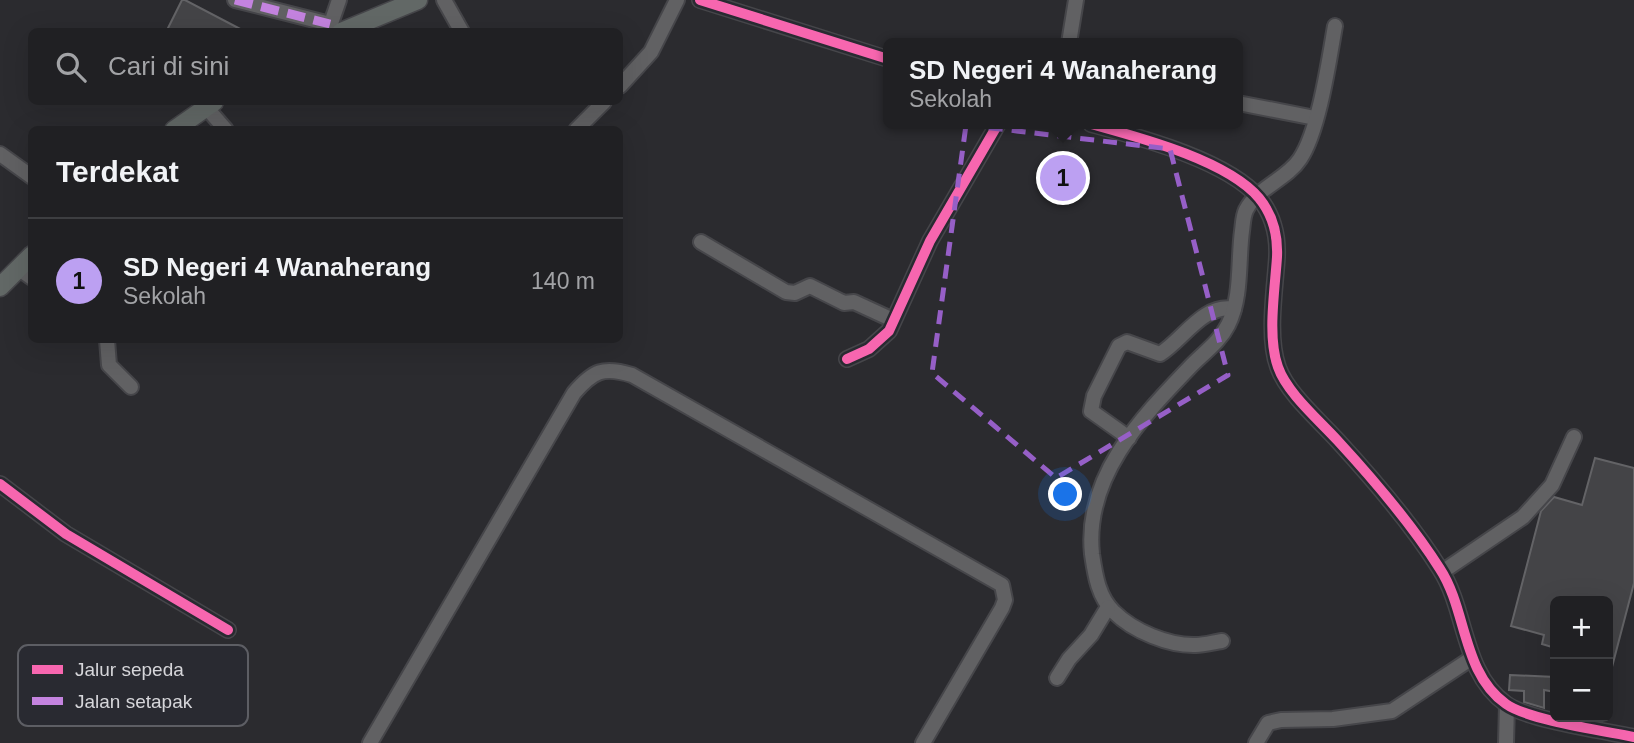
<!DOCTYPE html>
<html lang="id">
<head>
<meta charset="utf-8">
<style>
  body { margin:0; font-family:Arial,sans-serif; background:#28282b; color:#f1f3f6 }
  .controls { position:absolute; right:21px; bottom:21px; display:grid; overflow:hidden; border-radius:10px; box-shadow:0 7px 28px #0002 }
  .controls button { width:63px; height:63px; display:grid; place-items:center; padding:0; border:0; border-bottom:2px solid #3d3e41; background:#202023; color:#f1f3f6; font:35px sans-serif }
  .you { position:absolute; left:1066px; top:495px; width:24px; height:24px; margin:-18px; border:5px solid #fff; border-radius:50%; background:#1a73e8; box-shadow:0 0 0 10px #1a73e833 }
  .badge { display:grid; place-items:center; width:46px; height:46px; border-radius:50%; background:#bca0f2; color:#111; font-size:23px; font-weight:700 }
  .pin { position:absolute; translate:-50% -50%; border:4px solid #fff; box-shadow:0 2px 7px #0006 }
  .popup { position:absolute; left:883px; top:38px; width:360px; height:91px; box-sizing:border-box; display:grid; place-content:center; border-radius:10px; background:#202023; filter:drop-shadow(0 2px 5px #0005); font-size:23px; white-space:nowrap; color:#a2a3a6 }
  .popup b { font-size:26px; color:#f1f3f6 }
  .popup::after { content:''; position:absolute; left:50%; top:100%; margin-left:-14px; border:14px solid transparent; border-top-color:#202023 }
  .list { margin:0; padding:0; list-style:none }
  h2 { display:flex; justify-content:space-between; align-items:center; height:91px; margin:0; padding:0 28px; font-size:30px }
  h2 small { font-size:23px; font-weight:400; color:#a2a3a6 }
  .list li { display:grid; grid-template-columns:46px 1fr auto; gap:21px; align-items:center; box-sizing:border-box; height:126px; padding:0 28px; border-top:2px solid #3d3e41 }
  .list b { display:block; font-size:26px; white-space:nowrap }
  .list p { margin:0; font-size:23px; white-space:nowrap; color:#a2a3a6 }
  .list em { font-size:23px; font-style:normal; color:#a2a3a6 }
  .icon { flex:none; width:38px; height:38px; fill:none; stroke:currentColor; stroke-width:2; stroke-linecap:round; stroke-linejoin:round }
  .map { position:relative; flex:none; width:1634px; height:743px; overflow:hidden }
  .search { position:absolute; background:#202023; box-shadow:0 7px 28px #0002; left:28px; top:28px; width:595px; height:77px; display:flex; align-items:center; gap:18px; box-sizing:border-box; padding:0 24px; border-radius:10px; color:#a2a3a6; font-size:26px }
  .panel { position:absolute; background:#202023; box-shadow:0 7px 28px #0002; left:28px; top:126px; width:595px; height:217px; border-radius:10px }
  .map>svg:first-child { display:block }
  .building { fill:#444447; stroke:#636366; stroke-width:2 }
  .lines { fill:none; stroke-linecap:round; stroke-linejoin:round }
  .minor-casing { stroke:#46464a; stroke-width:18 }
  .major-casing { stroke:#46464a; stroke-width:21 }
  .minor { stroke:#616163; stroke-width:14 }
  .major { stroke:#626866; stroke-width:18 }
  .quiet { stroke:#c483df; stroke-width:9; stroke-dasharray:18 9; stroke-linecap:butt }
  .cycleway-casing { stroke:#292a31; stroke-width:15 }
  .cycleway { stroke:#f766af; stroke-width:10 }
  .marked { fill:none; stroke:#965fc7; stroke-width:5; stroke-dasharray:14 9; stroke-linejoin:round }
  .key { fill:#292a31; stroke:#5d5e64; stroke-width:2 }
  .key-label { font-size:19px; fill:#d6d6da }
</style>
</head>
<body>
<div class="map">
<svg width="1634" height="743" viewBox="0 0 1634 743">
  <rect width="100%" height="100%" fill="#2b2b2f"/>
  <g class="building">
    <polygon points="182,0 185,0 246,32 166,32"/>
    <polygon points="1595,458 1634,468 1634,583 1612,667 1608,667 1608,601 1555,601 1555,648 1542,644 1544,635 1511,626 1541,511 1554,497 1582,505"/>
    <polygon points="1510,675 1555,677 1555,692 1544,690 1544,708 1524,702 1524,691 1509,690"/>
  </g>
  <g class="lines">
    <g class="minor-casing">
      <g id="minor">
        <polyline points="235,0 330,24"/>
        <polyline points="444,0 462,32"/>
        <polyline points="700,0 888,59"/>
        <polyline points="328,32 339,0"/>
        <polyline points="1069,43 1076,0"/>
        <polyline points="620,86 651,52 677,0"/>
        <polyline points="1238,103 1315,118"/>
        <polyline points="206,107 226,130"/>
        <path d="M1091,124C1138,137 1227,160 1259,198C1273,215 1278,235 1277,257C1275,289 1267,337 1278,367C1287,393 1319,420 1338,441C1372,478 1413,526 1440,569C1467,610 1462,673 1506,704C1528,720 1605,731 1634,737"/>
        <polyline points="576,130 604,102"/>
        <polyline points="0,154 32,177"/>
        <polyline points="701,242 786,292 795,293 810,286 844,303 854,302 893,320"/>
        <polyline points="18,268 32,278"/>
        <polyline points="107,340 109,365 131,387"/>
        <polyline points="847,359 869,349 889,331 930,241 998,124"/>
        <path d="M1129,438L1091,411L1094,396L1119,346L1127,342L1160,354C1183,340 1203,303 1234,309"/>
        <polyline points="0,484 66,534 228,630"/>
        <polyline points="1442,572 1523,517 1552,485 1574,437"/>
        <path d="M1222,641C1214,642 1205,645 1196,645C1169,646 1133,631 1114,612C1098,597 1095,574 1092,554C1084,478 1140,419 1189,368C1203,353 1219,343 1228,325C1242,298 1238,260 1242,231C1243,224 1243,216 1246,210C1257,188 1287,179 1300,159C1319,131 1329,60 1335,26"/>
        <polyline points="1057,678 1069,659 1091,635 1108,607"/>
        <path d="M370,743L574,393C593,371 603,366 632,375L1002,585L1005,600L1002,608L923,743"/>
        <polyline points="1256,743 1268,723 1281,720 1333,719 1392,711 1472,658"/>
        <polyline points="1506,743 1507,705"/>
      </g>
    </g>
    <g class="major-casing">
      <g id="major">
        <polyline points="341,32 418,0"/>
        <polyline points="174,130 214,102"/>
        <polyline points="0,287 32,255"/>
      </g>
    </g>
    <use href="#minor" class="minor"/>
    <use href="#major" class="major"/>
    <polyline class="quiet" points="235,0 330,24"/>
    <g class="cycleway-casing">
      <g id="cycleway">
        <polyline points="700,0 888,59"/>
        <path d="M1091,124C1138,137 1227,160 1259,198C1273,215 1278,235 1277,257C1275,289 1267,337 1278,367C1287,393 1319,420 1338,441C1372,478 1413,526 1440,569C1467,610 1462,673 1506,704C1528,720 1605,731 1634,737"/>
        <polyline points="847,359 869,349 889,331 930,241 998,124"/>
        <polyline points="0,484 66,534 228,630"/>
      </g>
    </g>
    <use href="#cycleway" class="cycleway"/>
  </g>
  <path class="marked" d="M966,125L1170,149L1228,375L1056,478L932,373Z"/>
  <rect x="18" y="645" width="230" height="81" rx="10" class="key"/>
  <rect x="32" y="665" width="31" height="9" fill="#f766af"/>
  <rect x="32" y="697" width="31" height="8" fill="#c483df"/>
  <g class="key-label">
    <text x="75" y="676">Jalur sepeda</text>
    <text x="75" y="708">Jalan setapak</text>
  </g>
</svg>
<div class="controls">
<button>+</button>
<button>−</button>
</div>
<div class="you"></div>
<div class="pin badge" style="left:1063px;top:178px">1</div>
<div class="popup"><b>SD Negeri 4 Wanaherang</b>Sekolah</div>
<div class="search"><svg class="icon" aria-label="search" viewBox="0 0 24 24"><circle cx="10" cy="10" r="6"/><path d="M15 15l6 6"/></svg>Cari di sini</div>
<section class="panel">
<h2>Terdekat<small></small></h2>
<ul class="list">
<li><span class="badge">1</span><div><b>SD Negeri 4 Wanaherang</b><p>Sekolah</p></div><em>140 m</em></li>
</ul>
</section>
</div>
</body>
</html>
